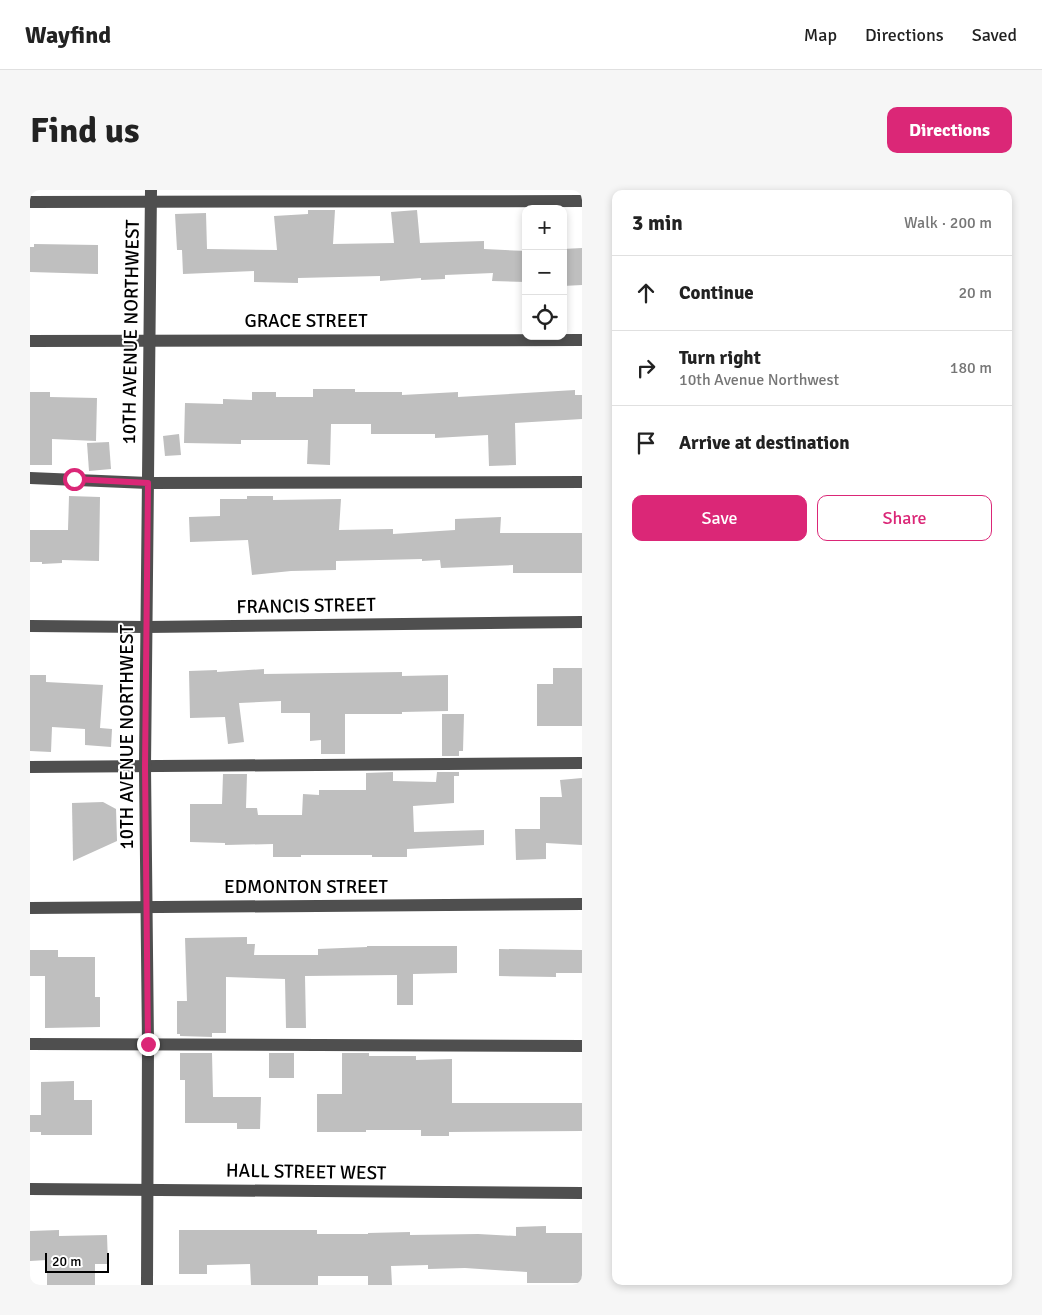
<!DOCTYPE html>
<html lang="en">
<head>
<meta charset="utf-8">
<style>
  body { margin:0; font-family:Signika,sans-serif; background:#f6f6f6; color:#222 }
  .controls { position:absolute; right:15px; top:15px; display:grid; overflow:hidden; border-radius:10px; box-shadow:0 2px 8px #0003 }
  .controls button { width:45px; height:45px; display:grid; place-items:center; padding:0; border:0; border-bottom:1px solid #e0e0e0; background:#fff; color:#222; font:25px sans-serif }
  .scale { position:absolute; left:15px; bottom:12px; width:64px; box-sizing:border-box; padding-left:5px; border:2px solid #000; border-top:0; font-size:14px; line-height:18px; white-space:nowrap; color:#000; -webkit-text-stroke:4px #fff; paint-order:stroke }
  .stop { position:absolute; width:15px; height:15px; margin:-11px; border:4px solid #db2777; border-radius:50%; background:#fff }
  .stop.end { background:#db2777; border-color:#fff; box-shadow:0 1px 5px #0008 }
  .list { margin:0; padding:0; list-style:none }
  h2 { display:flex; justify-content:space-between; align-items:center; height:65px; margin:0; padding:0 20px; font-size:21px }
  h2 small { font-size:16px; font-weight:400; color:#767676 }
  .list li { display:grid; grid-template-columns:32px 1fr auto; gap:15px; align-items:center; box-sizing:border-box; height:75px; padding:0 20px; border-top:1px solid #e0e0e0 }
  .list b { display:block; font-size:19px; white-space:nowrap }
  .list p { margin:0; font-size:16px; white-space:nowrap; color:#767676 }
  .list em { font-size:16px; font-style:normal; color:#767676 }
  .actions { display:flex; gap:10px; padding:15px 20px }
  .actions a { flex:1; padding:11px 0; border:1px solid #db2777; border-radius:10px; text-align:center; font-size:18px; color:#db2777 }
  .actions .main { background:#db2777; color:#fff }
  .icon { flex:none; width:28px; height:28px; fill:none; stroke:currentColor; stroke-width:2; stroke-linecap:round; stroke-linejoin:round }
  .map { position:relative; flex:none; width:552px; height:1095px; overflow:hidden; border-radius:10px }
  header { display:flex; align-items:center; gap:30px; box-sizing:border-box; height:70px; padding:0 25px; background:#fff; border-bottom:1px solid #e0e0e0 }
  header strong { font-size:24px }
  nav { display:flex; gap:28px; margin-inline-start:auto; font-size:18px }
  .intro { display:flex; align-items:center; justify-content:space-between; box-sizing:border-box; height:120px; padding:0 30px }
  h1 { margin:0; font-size:35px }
  .button { padding:12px 22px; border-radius:10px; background:#db2777; color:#fff; font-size:18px; font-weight:700 }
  main { display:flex; gap:30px; padding:0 30px }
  aside { flex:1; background:#fff; border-radius:10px; box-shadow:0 2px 8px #0003 }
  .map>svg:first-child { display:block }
  .building { fill:#bfbfbf }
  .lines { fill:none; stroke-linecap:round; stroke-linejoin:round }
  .minor { stroke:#4f4f4f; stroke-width:12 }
  .route { stroke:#db2777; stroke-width:6 }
  .labels { text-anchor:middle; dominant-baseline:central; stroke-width:4; stroke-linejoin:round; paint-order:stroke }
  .street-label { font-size:19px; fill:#000; stroke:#fff }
</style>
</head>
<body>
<header>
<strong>Wayfind</strong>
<nav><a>Map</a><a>Directions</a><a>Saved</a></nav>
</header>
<div class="intro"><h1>Find us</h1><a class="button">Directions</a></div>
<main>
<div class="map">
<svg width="552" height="1095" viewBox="0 0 552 1095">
  <rect width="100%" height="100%" fill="#fff"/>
  <g class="building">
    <polygon points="278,20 305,20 303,54 364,53 361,22 387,20 390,53 454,51 454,59 496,61 496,92 462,91 463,83 415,85 415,89 391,90 391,88 350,91 350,86 268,88 268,93 224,92 224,81 153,84 152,60 147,60 145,24 176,23 177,59 247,60 244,26 278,24"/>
    <polygon points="4,54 68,55 68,84 0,82 0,57 4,57"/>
    <polygon points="552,58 552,95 533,96 533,59"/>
    <polygon points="283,199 325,199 325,202 372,202 372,205 428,202 428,207 545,200 545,205 552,205 552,229 485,233 486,275 459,276 458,245 405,248 405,244 341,244 341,234 301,234 300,275 277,274 278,250 211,250 211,254 154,253 155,213 193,214 193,209 222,210 222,202 246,202 246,207 283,207"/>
    <polygon points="0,202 20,202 20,207 67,208 66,251 22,249 22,275 0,275"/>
    <polygon points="149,244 151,265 135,266 133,246"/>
    <polygon points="79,252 81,279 59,281 57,253"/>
    <polygon points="39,306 70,307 69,371 32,370 32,373 12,374 12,372 0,372 0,340 38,340"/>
    <polygon points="217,306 243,306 243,310 311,309 309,340 363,339 363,344 425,340 425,329 471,327 470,343 552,343 552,383 483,383 483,375 411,378 410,370 392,371 392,369 306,371 306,380 261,381 222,385 218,350 160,352 159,327 190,326 190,309 217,309"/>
    <polygon points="523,478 552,478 552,536 507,536 507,494 523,494"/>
    <polygon points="234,479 234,484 372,482 372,486 418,485 418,521 372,522 372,524 315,524 315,564 291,564 291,550 280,551 280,523 251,523 251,511 209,513 214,552 198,554 195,527 160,528 159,481 187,480 187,482"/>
    <polygon points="0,485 16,485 16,492 73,495 70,538 82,539 81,557 55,555 55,539 22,537 21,562 0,561"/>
    <polygon points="412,524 434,524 433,561 429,561 429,566 412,566"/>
    <polygon points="363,582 363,591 406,592 407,582 429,582 429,586 424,586 424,613 383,616 384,642 454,640 454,655 377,659 377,667 342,667 342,665 271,665 271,667 243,667 243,654 195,655 195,653 160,652 160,614 192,614 193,584 217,584 216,618 227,618 228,625 272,625 273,604 289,605 289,600 336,600 336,583"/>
    <polygon points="552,588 552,655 516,653 516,669 486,670 485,639 510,639 510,607 532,607 530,590"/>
    <polygon points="73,612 86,619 87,651 43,671 42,613"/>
    <polygon points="217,747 217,754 225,754 224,765 288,765 288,759 337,757 337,756 427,756 427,783 383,784 383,815 367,815 367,785 275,786 276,838 256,838 255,789 196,787 196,843 182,843 182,847 150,846 150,844 147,844 147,811 157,811 155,748"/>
    <polygon points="469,759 552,760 552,783 526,783 526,787 469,786"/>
    <polygon points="0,760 28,760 28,767 65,767 65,807 70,807 70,837 15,838 15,786 0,786"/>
    <polygon points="150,863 182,863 183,907 231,907 230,939 207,939 207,933 155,933 155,890 150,890"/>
    <rect x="239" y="863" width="25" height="25"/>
    <polygon points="312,863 339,863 339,866 386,866 386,870 422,869 422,913 552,913 552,941 419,942 419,946 391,946 391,940 336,940 336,942 287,942 287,904 312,904"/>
    <polygon points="44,891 44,910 62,910 62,945 11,945 11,942 0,942 0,925 11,925 11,892"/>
    <polygon points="516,1036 516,1043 552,1043 552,1093 497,1093 497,1082 435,1078 398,1079 398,1075 361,1076 362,1095 338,1095 338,1086 288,1086 288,1095 221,1095 220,1074 177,1075 177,1084 149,1084 149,1040 287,1040 287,1044 338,1044 338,1043 380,1042 380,1045 448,1044 486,1046 486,1037"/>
    <polygon points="29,1040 29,1046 77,1045 78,1074 65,1074 65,1095 17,1095 17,1070 0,1071 0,1041"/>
  </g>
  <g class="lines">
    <g class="minor">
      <polyline points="0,12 552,11"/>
      <polyline points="0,151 552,150"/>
      <polyline points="0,288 118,293 552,292"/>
      <polyline points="0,436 116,437 552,432"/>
      <polyline points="0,577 552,573"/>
      <polyline points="0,718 552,714"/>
      <polyline points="0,854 552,856"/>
      <polyline points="0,999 552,1003"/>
      <polyline points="117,1095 118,854 115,577 121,0"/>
    </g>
  </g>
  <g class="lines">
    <polyline class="route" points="44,289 118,293 115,577 118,854"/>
  </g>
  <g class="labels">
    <g class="street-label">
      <text x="276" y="131">GRACE STREET</text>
      <text transform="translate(101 142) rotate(-89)">10TH AVENUE NORTHWEST</text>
      <text transform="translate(276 416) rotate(-1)">FRANCIS STREET</text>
      <text transform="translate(97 547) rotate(-90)">10TH AVENUE NORTHWEST</text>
      <text x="276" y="697">EDMONTON STREET</text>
      <text transform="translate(276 982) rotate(1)">HALL STREET WEST</text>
    </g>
  </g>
</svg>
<div class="controls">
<button>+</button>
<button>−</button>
<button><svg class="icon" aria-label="locate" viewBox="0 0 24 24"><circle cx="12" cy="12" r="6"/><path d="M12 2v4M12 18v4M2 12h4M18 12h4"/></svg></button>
</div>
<div class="scale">20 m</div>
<div class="stop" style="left:44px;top:289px"></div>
<div class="stop end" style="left:118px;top:854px"></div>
</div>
<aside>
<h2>3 min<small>Walk · 200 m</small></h2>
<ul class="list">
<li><svg class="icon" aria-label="ahead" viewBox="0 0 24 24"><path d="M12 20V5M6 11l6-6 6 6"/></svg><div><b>Continue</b></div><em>20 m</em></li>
<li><svg class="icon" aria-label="right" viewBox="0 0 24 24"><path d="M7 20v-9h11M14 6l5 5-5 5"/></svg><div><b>Turn right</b><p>10th Avenue Northwest</p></div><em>180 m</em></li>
<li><svg class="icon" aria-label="arrive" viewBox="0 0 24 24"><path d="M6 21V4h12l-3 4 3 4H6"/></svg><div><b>Arrive at destination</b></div></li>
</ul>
<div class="actions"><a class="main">Save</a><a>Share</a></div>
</aside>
</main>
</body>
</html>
